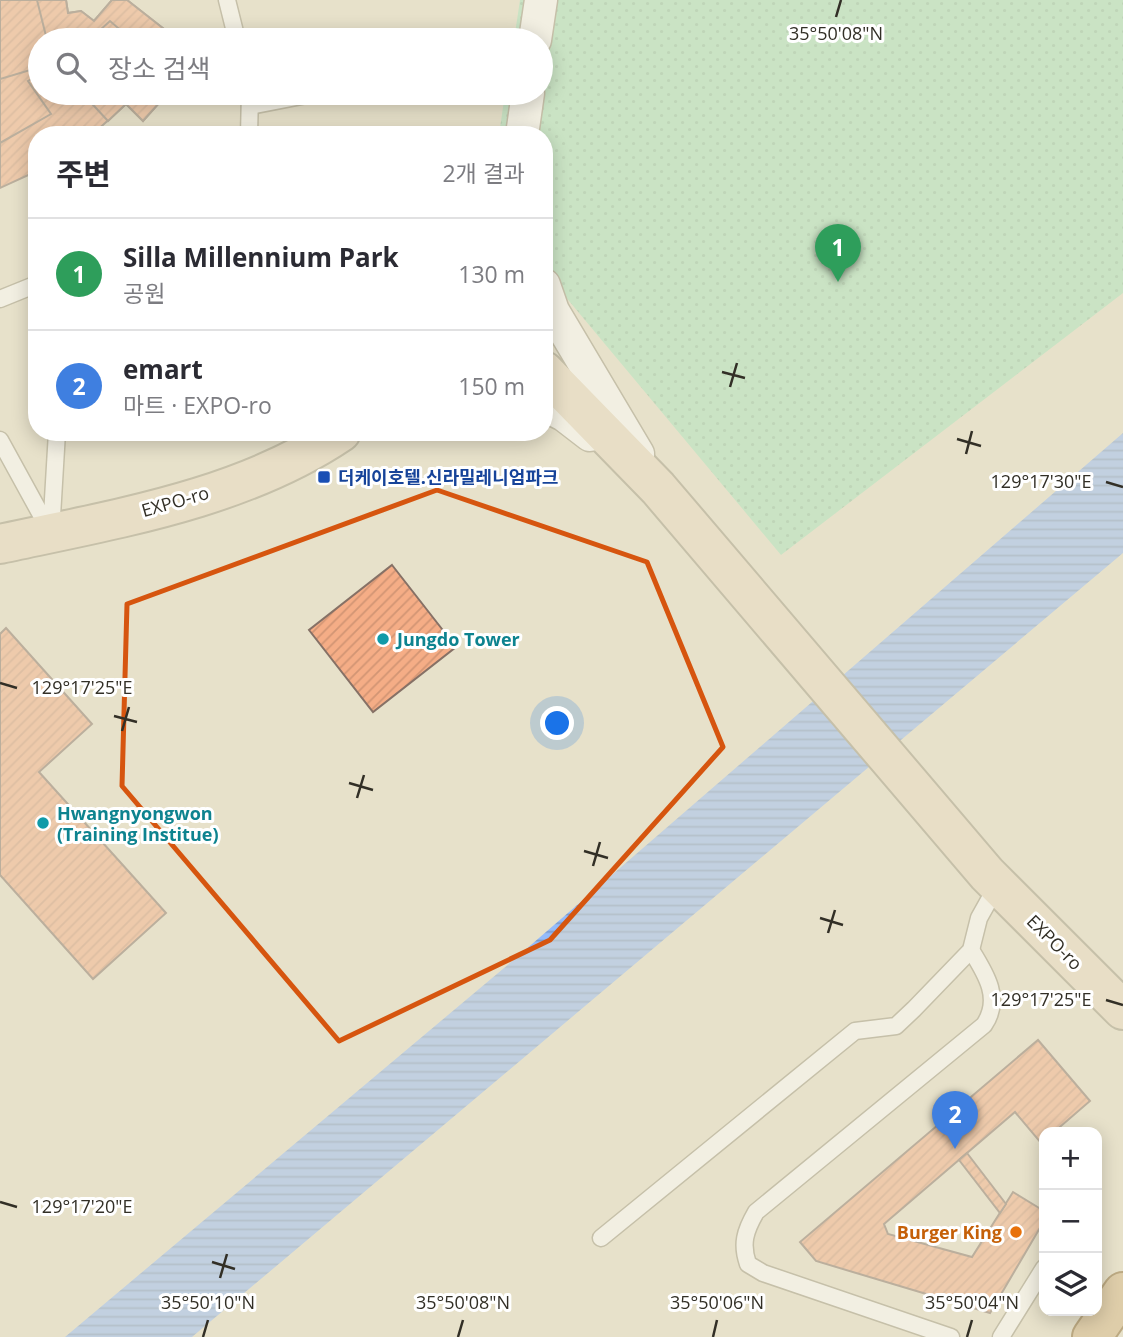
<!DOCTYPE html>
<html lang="ko">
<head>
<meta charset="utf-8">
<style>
  body { margin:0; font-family:"Open Sans","Noto Sans KR",sans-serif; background:#f2f2f3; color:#2b2b33 }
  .controls { position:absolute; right:21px; bottom:21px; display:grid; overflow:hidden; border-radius:14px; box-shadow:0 4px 18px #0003 }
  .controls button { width:63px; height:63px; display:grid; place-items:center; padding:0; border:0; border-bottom:2px solid #e1e1e2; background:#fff; color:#2b2b33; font:35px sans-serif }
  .you { position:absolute; left:558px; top:724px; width:24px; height:24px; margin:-18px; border:5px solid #fff; border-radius:50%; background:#1a73e8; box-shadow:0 0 0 10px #1a73e833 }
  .badge { display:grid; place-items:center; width:46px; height:46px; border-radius:50%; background:#ea580c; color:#fff; font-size:23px; font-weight:700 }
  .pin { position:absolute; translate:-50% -58px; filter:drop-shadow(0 2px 4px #0008) }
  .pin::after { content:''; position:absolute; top:37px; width:24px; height:21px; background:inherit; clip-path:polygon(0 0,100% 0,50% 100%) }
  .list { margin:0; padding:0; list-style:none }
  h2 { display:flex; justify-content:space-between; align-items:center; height:91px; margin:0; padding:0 28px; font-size:30px }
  h2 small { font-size:23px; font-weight:400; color:#7c7c81 }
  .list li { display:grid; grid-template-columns:46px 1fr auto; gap:21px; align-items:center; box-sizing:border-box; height:112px; padding:0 28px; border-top:2px solid #e1e1e2 }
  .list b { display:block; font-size:26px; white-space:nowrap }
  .list p { margin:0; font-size:23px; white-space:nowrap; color:#7c7c81 }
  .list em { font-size:23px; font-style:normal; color:#7c7c81 }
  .icon { flex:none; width:38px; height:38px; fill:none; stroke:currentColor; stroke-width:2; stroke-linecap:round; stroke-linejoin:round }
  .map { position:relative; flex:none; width:1123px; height:1337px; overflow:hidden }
  .search { position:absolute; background:#fff; box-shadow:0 4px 18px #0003; left:28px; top:28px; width:525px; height:77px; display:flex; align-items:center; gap:18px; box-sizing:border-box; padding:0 24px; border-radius:38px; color:#7c7c81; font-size:26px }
  .panel { position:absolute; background:#fff; box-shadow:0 4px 18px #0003; left:28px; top:126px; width:525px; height:315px; border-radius:28px }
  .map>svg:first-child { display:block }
  .grass { fill:url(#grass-dots) }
  .water { fill:url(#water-rules) }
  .building { fill:url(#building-hatch); stroke:#867166; stroke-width:2 }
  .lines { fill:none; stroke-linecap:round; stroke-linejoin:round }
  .service-casing { stroke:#9d9781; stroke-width:19 }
  .minor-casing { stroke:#9d9781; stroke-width:35 }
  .secondary-casing { stroke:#9d9781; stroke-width:42 }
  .primary-casing { stroke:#87652c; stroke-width:42 }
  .service { stroke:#fff; stroke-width:16 }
  .minor { stroke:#fff; stroke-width:32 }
  .secondary { stroke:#e9dac1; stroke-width:38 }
  .primary { stroke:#d3b482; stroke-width:38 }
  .marked { fill:none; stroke:#d6550f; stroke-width:5; stroke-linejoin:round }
  .ticks { fill:none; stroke:#322f26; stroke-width:2.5 }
  .transit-dot { fill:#1a4fb4; stroke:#fff; stroke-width:2.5 }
  .culture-dot { fill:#0f9aa8; stroke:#fff; stroke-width:2.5 }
  .food-dot { fill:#e8710a; stroke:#fff; stroke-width:2.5 }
  .labels { text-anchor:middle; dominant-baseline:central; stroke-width:6; stroke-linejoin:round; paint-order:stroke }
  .transit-label { font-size:18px; font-weight:bold; fill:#164399; stroke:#fff; text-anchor:start }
  .street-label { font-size:18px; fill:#322f26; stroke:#fff }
  .culture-label { font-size:18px; font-weight:bold; fill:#0d838f; stroke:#fff; text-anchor:start }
  .food-label { font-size:18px; font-weight:bold; fill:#c56008; stroke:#fff; text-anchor:end }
  .ticks-label { font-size:18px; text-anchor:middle; fill:#322f26; stroke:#fff; stroke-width:6; stroke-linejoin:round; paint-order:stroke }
</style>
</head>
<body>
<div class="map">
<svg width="1123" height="1337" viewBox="0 0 1123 1337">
  <defs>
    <pattern id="grass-dots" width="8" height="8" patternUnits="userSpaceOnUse" patternTransform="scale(1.75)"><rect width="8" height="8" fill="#a6e5bd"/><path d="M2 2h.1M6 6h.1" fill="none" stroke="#8fc5a2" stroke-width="1.8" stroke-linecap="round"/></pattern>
    <pattern id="water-rules" width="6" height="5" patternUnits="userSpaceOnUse" patternTransform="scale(1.75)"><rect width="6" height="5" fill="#94bbfa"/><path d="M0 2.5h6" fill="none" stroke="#7998ca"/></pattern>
    <pattern id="building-hatch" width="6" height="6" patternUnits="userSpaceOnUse" patternTransform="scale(1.75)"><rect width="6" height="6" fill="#f5ad86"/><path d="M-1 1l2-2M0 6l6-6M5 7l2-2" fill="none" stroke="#d29574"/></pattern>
  </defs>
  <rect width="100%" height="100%" fill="#e7e1ca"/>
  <polygon class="grass" points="520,0 1123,0 1123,293 781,555 544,271 544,135 499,135 505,93 541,93 541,40 514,40"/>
  <polygon class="water" points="1123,433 1123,553 192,1337 65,1337 517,957"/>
  <g class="building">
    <polygon points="0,0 66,0 68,13 81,11 94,21 112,0 127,0 178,40 40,40 40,93 168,93 143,121 126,104 92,135 37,135 37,171 0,188"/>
    <polygon points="37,0 66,0 68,13 81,11 94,21 112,0 127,0 178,40 132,40 110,21 89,40 47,40"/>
    <polygon points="40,67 40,74 28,81 51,114 0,143 0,79"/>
    <polygon points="82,93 168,93 143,121 126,104 108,121"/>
    <polygon points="115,128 128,129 146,133 92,135"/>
    <polygon points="115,128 128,129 146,133 92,135"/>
    <polygon points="392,565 456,647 373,712 309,630"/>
    <polygon points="6,628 92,724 39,772 166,913 93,979 0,875 0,634"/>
    <polygon points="1038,1040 1090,1101 1054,1132 1044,1132 1041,1143 1015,1112 884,1224 888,1234 972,1257 1013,1192 1044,1211 1044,1221 990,1313 816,1261 800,1242"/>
    <polygon points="967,1153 1006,1204 1000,1213 959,1160"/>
  </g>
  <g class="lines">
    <g class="service-casing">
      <g id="service">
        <polyline points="227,0 237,40"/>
        <polyline points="250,106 317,93"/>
        <polyline points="249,135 250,93"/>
        <polyline points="0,299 37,284"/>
        <polyline points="0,440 51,533"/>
        <polyline points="51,533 57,432"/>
        <polyline points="601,1238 855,1031 896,1026 914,1009 971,950 979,918 998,884"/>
        <path d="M951,1337L763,1273L748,1264C741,1244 745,1231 756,1212L984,1025C1002,999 986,974 971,950"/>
        <polyline points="1001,1337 1044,1268"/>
      </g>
    </g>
    <g class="minor-casing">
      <g id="minor">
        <polyline points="535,40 541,0"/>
        <polyline points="522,135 528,93"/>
        <polyline points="544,285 553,311 638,454"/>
        <polyline points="544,405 564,415 590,435"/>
      </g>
    </g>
    <g class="secondary-casing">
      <g id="secondary">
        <polyline points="544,371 658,488 987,874 1123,1010"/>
        <path d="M0,544C115,519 242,499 341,432"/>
      </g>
    </g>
    <g class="primary-casing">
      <polyline id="primary" points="1092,1337 1123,1292"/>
    </g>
    <use href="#service" class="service"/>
    <use href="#minor" class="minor"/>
    <use href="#secondary" class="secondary"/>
    <use href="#primary" class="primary"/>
  </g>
  <path d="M0 0H1123V1337H0ZM437,490L647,562L723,747L550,940L339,1041L122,786L127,604Z" fill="#e7e1ca" fill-opacity=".55" fill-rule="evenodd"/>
  <path class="marked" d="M437,490L647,562L723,747L550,940L339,1041L122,786L127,604Z"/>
  <path class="ticks" d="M836,17L841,0M722,372L745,378M730,387L737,363M957,439L981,446M966,454L972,431M1106,482L1123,487M0,683L17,688M114,716L137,722M122,731L129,707M349,783L373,790M357,798L364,775M584,851L608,858M593,866L600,842M820,918L843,925M828,933L835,910M1106,1000L1123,1005M0,1202L17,1207M212,1262L235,1269M220,1278L227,1254M203,1337L208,1320M458,1337L463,1320M713,1337L717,1320M967,1337L972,1320"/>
  <rect class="transit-dot" x="317" y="470" width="14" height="14" rx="3.5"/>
  <g class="culture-dot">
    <circle cx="383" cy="639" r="7"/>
    <circle cx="43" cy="823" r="7"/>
  </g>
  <circle class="food-dot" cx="1016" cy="1232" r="7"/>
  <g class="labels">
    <g class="transit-label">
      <text x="338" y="477">더케이호텔.신라밀레니엄파크</text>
    </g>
    <g class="street-label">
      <text transform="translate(175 501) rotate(-16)">EXPO-ro</text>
      <text transform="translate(1055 942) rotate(45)">EXPO-ro</text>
    </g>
    <g class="culture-label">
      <text x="397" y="639">Jungdo Tower</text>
      <text x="57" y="813">Hwangnyongwon<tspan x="57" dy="21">(Training Institue)</tspan></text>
    </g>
    <g class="food-label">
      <text x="1002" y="1232">Burger King</text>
    </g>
  </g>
  <g class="ticks-label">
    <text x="836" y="40">35°50'08"N</text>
    <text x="1041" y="488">129°17'30"E</text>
    <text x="82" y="694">129°17'25"E</text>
    <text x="1041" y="1006">129°17'25"E</text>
    <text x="82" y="1213">129°17'20"E</text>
    <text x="208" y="1309">35°50'10"N</text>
    <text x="463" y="1309">35°50'08"N</text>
    <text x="717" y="1309">35°50'06"N</text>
    <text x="972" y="1309">35°50'04"N</text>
  </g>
</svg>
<div class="controls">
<button>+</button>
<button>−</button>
<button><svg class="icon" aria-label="layers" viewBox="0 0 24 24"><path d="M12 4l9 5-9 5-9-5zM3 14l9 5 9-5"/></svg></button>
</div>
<div class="you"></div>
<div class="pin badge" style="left:838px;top:282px;background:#2e9e5b">1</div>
<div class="pin badge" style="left:955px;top:1149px;background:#3f7fe0">2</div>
<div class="search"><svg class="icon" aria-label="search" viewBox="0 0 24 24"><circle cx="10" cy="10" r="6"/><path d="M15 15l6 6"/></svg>장소 검색</div>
<section class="panel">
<h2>주변<small>2개 결과</small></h2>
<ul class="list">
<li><span class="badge" style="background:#2e9e5b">1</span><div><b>Silla Millennium Park</b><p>공원</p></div><em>130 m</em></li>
<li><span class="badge" style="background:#3f7fe0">2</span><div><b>emart</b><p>마트 · EXPO-ro</p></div><em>150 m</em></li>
</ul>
</section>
</div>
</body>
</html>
